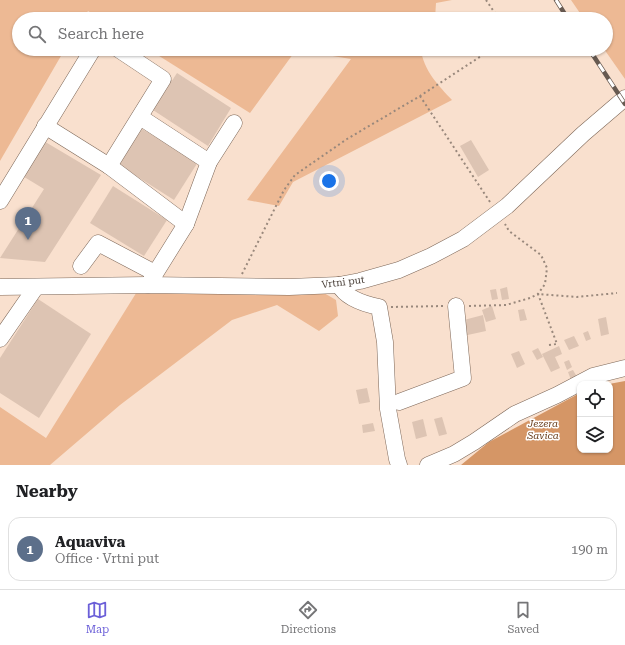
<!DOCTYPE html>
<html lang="en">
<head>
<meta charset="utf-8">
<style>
  body { margin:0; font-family:"Roboto Serif",serif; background:#f2f2f2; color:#202124 }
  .controls { position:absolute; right:12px; bottom:12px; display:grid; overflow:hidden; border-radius:8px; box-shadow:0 1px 3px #0004 }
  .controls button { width:36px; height:36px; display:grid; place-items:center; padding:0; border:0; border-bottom:1px solid #e0e0e0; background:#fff; color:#202124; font:20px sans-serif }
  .you { position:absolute; left:329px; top:181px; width:14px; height:14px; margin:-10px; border:3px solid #fff; border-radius:50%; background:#1a73e8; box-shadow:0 0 0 6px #1a73e833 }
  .badge { display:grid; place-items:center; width:26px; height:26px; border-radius:50%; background:#6b5fd8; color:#fff; font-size:13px; font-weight:700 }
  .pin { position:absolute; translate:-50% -33px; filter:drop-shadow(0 1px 2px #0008) }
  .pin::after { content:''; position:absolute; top:21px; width:14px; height:12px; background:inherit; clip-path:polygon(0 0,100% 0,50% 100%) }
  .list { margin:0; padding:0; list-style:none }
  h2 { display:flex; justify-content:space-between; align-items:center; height:52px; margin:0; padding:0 16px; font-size:17px }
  h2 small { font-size:13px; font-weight:400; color:#757577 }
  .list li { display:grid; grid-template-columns:26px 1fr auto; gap:12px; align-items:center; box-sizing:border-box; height:64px; margin:0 8px 8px; padding:0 8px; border:1px solid #e0e0e0; border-radius:12px }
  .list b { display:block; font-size:15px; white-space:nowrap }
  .list p { margin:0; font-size:13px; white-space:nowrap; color:#757577 }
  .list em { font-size:13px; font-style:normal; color:#757577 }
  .icon { flex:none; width:22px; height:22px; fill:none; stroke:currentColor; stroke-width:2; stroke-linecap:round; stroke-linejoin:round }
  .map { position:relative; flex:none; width:625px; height:465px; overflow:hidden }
  .search { position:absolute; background:#fff; box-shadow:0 1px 3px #0004; left:12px; right:12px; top:12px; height:44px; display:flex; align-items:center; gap:10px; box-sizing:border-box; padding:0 14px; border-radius:22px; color:#757577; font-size:15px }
  .sheet { height:124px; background:#fff }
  nav { display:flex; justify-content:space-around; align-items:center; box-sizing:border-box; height:56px; border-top:1px solid #e0e0e0; background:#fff; font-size:11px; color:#757577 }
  nav a { display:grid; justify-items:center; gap:2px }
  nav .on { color:#6b5fd8 }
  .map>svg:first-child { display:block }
  .green { fill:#edb994 }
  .water { fill:#d59666 }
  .building { fill:#ddc4b3 }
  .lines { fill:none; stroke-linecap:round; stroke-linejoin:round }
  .minor-casing { stroke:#7d6758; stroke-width:17 }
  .path { stroke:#99887c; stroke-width:2; stroke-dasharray:2 3; stroke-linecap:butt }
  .minor { stroke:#fff; stroke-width:16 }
  .rail-casing { stroke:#675a51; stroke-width:4.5 }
  .rail { stroke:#fff; stroke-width:3; stroke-dasharray:9; stroke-linecap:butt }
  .labels { text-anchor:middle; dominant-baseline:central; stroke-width:3; stroke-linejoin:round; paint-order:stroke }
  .street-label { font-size:10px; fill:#453b34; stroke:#fff }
  .park-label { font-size:10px; font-style:italic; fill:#683c19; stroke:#fff }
</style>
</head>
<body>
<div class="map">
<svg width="625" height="465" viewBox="0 0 625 465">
  <rect width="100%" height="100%" fill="#f9e0ce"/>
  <g class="green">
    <polygon points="0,0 452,0 436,3 435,19 101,19 88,11 83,19 19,19 19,49 65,49 0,161"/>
    <polygon points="571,0 625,0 625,79 604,49 606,49 606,19 584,19"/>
    <path d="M148,49H421C423,70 439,86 452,100L293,182L279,206L247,200L351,59L296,50L250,113Z"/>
    <polygon points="138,290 324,293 336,300 338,316 319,331 277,305 232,320 120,405 50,465 0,465 0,407 46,438"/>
  </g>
  <polygon class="water" points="625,381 625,465 461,465 489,442 580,393 580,450 610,450 610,384 609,384"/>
  <g class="building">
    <polygon points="177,73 231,108 208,146 153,110"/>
    <polygon points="142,129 198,162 174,200 119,165"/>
    <polygon points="42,140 101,175 45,262 0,258 44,189 21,175"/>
    <polygon points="471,140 489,170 478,177 460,146"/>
    <polygon points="113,186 167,220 144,256 90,223"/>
    <polygon points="507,287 509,299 502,300 500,289"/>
    <polygon points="496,289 498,299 492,300 490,290"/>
    <polygon points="38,299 91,334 39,418 0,393 0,358"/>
    <polygon points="492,306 496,319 486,322 482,310"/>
    <polygon points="524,309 527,320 520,321 518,310"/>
    <polygon points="483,315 486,331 463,336 460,321"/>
    <polygon points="606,317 609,334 601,336 598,319"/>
    <polygon points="588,331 591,339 586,341 583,333"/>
    <polygon points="574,336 579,346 569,350 564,340"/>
    <polygon points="559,346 562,354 555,357 560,368 551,372 542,354"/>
    <polygon points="538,348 543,357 537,360 532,351"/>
    <polygon points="519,351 525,364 517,368 511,354"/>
    <polygon points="569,360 572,367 567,370 564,362"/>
    <polygon points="573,370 577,377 571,380 568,372"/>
    <polygon points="367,388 370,402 359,404 356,390"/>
    <polygon points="442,417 447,434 439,436 434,419"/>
    <polygon points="423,419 427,436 416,439 412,422"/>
    <polygon points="373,423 375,431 363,433 362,425"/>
  </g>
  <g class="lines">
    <g class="minor-casing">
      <g id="minor">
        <polyline points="140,117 209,162"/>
        <polyline points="45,126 109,166 186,224"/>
        <polyline points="109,166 163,79 118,49"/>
        <polyline points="0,201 93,49"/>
        <polyline points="81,266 98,243 155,273"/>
        <polyline points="148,285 186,224 209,162 234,123"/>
        <path d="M339,285C346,298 364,304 379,307L385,342L388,409L397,459L399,465"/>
        <polyline points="0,287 148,285 289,287 339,285 360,281 399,270 431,256 463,239 507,206 583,134 625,98"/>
        <polyline points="0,339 36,287"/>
        <polyline points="399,402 463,378 456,306"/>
        <polyline points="428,465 454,454 474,442 515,414 557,395 593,376 625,368"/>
      </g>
    </g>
    <g class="path">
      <polyline points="486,0 499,19"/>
      <polyline points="420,96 490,202"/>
      <polyline points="242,274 284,190 295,175 347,139 420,96 492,49"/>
      <polyline points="469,306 506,305 530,298 538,294 545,284 547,268 541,255 509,231 505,224"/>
      <polyline points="391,307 443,306"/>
      <polyline points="549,345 557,344 538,294 577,297 617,293"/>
    </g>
    <use href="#minor" class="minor"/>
    <g class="rail-casing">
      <g id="rail">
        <polyline points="556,0 568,19"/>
        <polyline points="589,49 625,104"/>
      </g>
    </g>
    <use href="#rail" class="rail"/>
  </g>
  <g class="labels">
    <g class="street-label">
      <text transform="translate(343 282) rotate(-7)">Vrtni put</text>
    </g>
    <g class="park-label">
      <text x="543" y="423">Jezera<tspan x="543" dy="12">Savica</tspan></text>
    </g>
  </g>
</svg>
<div class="controls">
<button><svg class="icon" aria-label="locate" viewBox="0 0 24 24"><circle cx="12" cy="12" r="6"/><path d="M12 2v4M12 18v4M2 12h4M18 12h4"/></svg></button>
<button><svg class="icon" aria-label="layers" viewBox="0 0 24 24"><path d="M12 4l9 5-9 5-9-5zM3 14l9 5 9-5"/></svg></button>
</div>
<div class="you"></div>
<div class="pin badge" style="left:28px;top:240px;background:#5c6f8a">1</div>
<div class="search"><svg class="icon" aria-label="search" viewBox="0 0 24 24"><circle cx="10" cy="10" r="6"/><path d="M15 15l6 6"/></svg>Search here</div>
</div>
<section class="sheet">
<h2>Nearby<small></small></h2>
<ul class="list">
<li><span class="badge" style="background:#5c6f8a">1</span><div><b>Aquaviva</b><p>Office · Vrtni put</p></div><em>190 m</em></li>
</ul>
</section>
<nav>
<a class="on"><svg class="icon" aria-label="map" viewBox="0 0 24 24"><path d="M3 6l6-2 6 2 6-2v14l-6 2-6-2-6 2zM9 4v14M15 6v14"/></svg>Map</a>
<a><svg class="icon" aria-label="directions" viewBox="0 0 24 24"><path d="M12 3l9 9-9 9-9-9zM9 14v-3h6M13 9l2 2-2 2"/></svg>Directions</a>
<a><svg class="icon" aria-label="saved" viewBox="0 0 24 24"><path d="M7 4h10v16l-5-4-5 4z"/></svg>Saved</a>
</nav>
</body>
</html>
